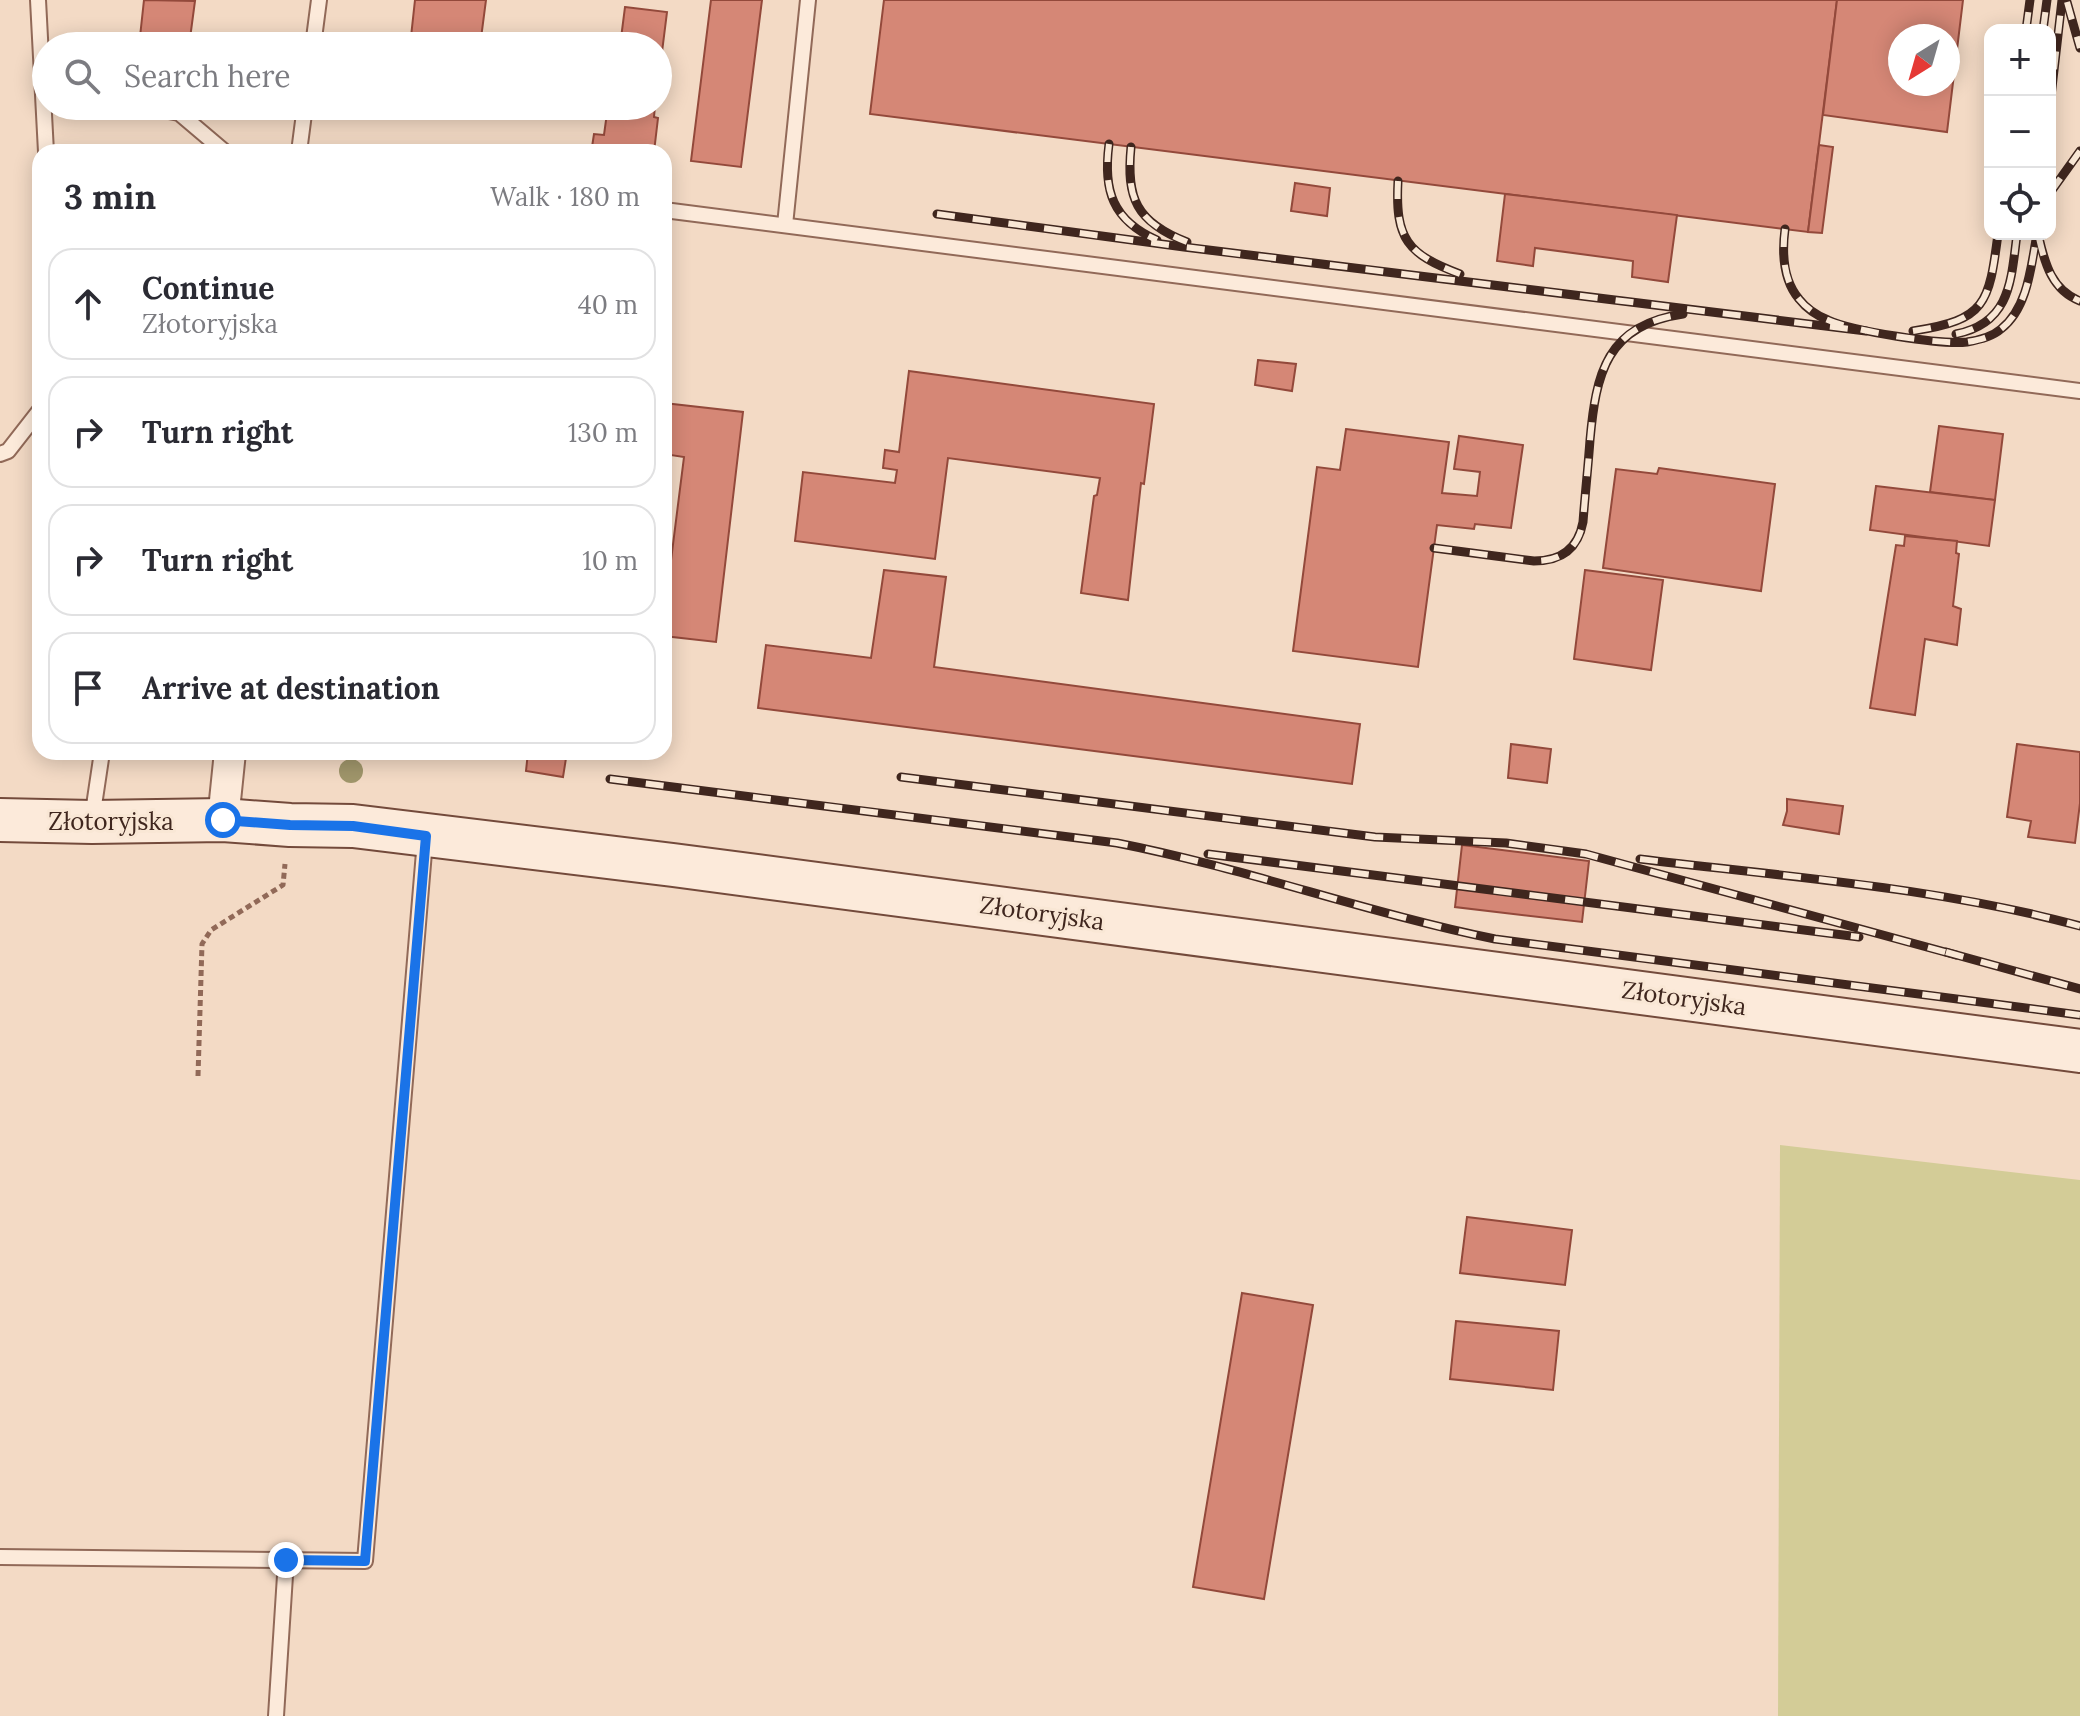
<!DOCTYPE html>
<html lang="en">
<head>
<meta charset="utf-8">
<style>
  body { margin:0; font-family:Lora,serif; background:#f2f2f3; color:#2b2b33 }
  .controls { position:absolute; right:24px; top:24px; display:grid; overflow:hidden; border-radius:16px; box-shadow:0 4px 20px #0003 }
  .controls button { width:72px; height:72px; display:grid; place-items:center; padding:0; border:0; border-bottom:2px solid #e1e1e2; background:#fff; color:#2b2b33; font:40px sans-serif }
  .compass { position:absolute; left:1888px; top:24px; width:72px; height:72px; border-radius:50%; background:#fff; box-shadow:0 4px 20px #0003; rotate:217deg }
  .stop { position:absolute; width:24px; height:24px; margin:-18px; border:6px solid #1a73e8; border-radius:50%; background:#fff }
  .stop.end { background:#1a73e8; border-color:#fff; box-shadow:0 2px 8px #0008 }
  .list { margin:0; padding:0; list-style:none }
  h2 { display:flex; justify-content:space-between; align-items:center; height:104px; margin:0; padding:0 32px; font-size:34px }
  h2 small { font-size:26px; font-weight:400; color:#7c7c81 }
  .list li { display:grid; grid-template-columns:52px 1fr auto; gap:24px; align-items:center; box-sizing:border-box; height:112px; margin:0 16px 16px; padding:0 16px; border:2px solid #e1e1e2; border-radius:24px }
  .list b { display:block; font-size:30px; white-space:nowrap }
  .list p { margin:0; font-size:26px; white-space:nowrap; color:#7c7c81 }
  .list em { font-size:26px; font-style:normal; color:#7c7c81 }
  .icon { flex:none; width:44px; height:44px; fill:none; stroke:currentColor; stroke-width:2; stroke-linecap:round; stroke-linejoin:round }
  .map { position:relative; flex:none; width:2080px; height:1716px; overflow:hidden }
  .search { position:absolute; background:#fff; box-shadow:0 4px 20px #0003; left:32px; top:32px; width:640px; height:88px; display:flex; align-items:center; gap:20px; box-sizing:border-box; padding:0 28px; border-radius:44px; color:#7c7c81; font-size:30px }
  .panel { position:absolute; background:#fff; box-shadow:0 4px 20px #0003; left:32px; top:144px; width:640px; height:616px; border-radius:24px }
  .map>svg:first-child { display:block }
  .green { fill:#d3cc97 }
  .building { fill:#d58776; stroke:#93493b; stroke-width:2; fill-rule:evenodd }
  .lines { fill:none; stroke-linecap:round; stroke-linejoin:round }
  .service-casing { stroke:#916958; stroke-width:18 }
  .minor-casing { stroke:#916958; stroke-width:34 }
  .secondary-casing { stroke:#734a3b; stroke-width:46 }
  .path { stroke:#916958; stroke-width:5; stroke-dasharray:6 4; stroke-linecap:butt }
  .service { stroke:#fceada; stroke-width:14 }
  .minor { stroke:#fceada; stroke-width:30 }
  .secondary { stroke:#fceada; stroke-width:42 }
  .rail-casing { stroke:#3f261e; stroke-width:9 }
  .rail { stroke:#f9e7d5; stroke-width:6; stroke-dasharray:18; stroke-linecap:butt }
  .tree { fill:#a0966b }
  .route { stroke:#1a73e8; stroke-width:10 }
  .labels { text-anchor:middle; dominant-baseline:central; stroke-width:6; stroke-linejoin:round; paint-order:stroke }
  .street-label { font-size:24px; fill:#3f261e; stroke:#f9e7d5 }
</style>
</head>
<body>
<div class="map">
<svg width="2080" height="1716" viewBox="0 0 2080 1716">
  <rect width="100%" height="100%" fill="#f3dac5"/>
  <polygon class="green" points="1780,1145 2080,1180 2080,1716 1778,1716"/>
  <g class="building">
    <polygon points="144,0 195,1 189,46 139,46"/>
    <polygon points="415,0 486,0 480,46 410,46"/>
    <polygon points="711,0 762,0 741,167 691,161"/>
    <polygon points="884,0 1837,0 1808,232 870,114"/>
    <path d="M1837,0H1963L1947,132L1823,115ZM1900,36H1948V84H1900Z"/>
    <polygon points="625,7 667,12 658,84 658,46 620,46"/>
    <polygon points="613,106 655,106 654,117 658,118 654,152 608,152 609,149 592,147 594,134 604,135 607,113 612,114"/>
    <polygon points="1819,145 1833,147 1822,233 1808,232"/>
    <polygon points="1295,183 1330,188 1327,216 1291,211"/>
    <polygon points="1505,194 1677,215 1668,282 1632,277 1633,261 1535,248 1533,266 1497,261"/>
    <polygon points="1258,360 1296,364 1292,391 1255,385"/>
    <polygon points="909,371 1154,404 1144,484 1141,483 1128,600 1081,593 1094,496 1097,495 1100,478 948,458 935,559 795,541 803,472 895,483 897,470 883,468 885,450 899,452"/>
    <polygon points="664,403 743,412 716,642 664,636 664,584 668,584 684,457 664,454"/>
    <polygon points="1939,426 2003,434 1995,500 1930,492"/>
    <polygon points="1346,429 1449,442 1442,493 1477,496 1480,472 1454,469 1459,436 1523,445 1511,528 1475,524 1474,529 1437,525 1418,667 1293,651 1317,467 1340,470"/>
    <polygon points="1659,468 1775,484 1761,591 1603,568 1616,469 1657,474"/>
    <polygon points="1876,486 1995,500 1989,546 1870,530"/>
    <polygon points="1905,536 1957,541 1956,553 1959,554 1953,606 1961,609 1957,645 1925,639 1915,715 1870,708 1896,545 1904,546"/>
    <polygon points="884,570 946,577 934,667 1360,724 1352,784 758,708 766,645 871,658"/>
    <polygon points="1585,570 1663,580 1651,670 1574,659"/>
    <polygon points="1511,744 1551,749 1547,783 1508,778"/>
    <polygon points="2017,744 2080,752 2080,803 2075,843 2028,837 2031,821 2007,817"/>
    <polygon points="528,752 567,752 563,777 526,771"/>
    <polygon points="1787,799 1843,806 1839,834 1783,825 1787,811"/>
    <polygon points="1462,845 1589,861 1582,922 1455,907"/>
    <polygon points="1467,1217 1572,1230 1565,1285 1460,1273"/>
    <polygon points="1242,1293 1313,1305 1264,1599 1193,1587"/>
    <polygon points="1456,1321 1559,1331 1553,1390 1450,1379"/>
  </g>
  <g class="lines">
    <g class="service-casing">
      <g id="service">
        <polyline points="38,0 46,152"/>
        <polyline points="313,46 319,0"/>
        <polyline points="142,106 179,113 225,152"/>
        <polyline points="299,152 305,106"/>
        <polyline points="664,210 2080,391"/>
        <polyline points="785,225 808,0"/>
        <polyline points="0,454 8,451 40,410"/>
        <polyline points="92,819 102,752"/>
        <polyline points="0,1557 365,1561 425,840"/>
        <polyline points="276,1716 286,1560"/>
      </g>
    </g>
    <g class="minor-casing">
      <polyline id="minor" points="223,820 230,752"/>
    </g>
    <g class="secondary-casing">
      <polyline id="secondary" points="0,820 92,822 223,820 290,825 353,826 673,865 2080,1051"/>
    </g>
    <polyline class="path" points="198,1076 202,944 211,930 283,885 285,864"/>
    <use href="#service" class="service"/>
    <use href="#minor" class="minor"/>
    <use href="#secondary" class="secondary"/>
    <g class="rail-casing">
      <g id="rail">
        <polyline points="2067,2 2080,48"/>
        <polyline points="2026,30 2030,0"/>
        <polyline points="2043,30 2047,0"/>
        <polyline points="2050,105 2062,0"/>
        <path d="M1109,144C1103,190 1112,220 1157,240"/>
        <path d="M1131,147C1126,198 1136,222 1187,242"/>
        <path d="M1398,181C1395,239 1407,254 1460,274"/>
        <polyline points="2050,193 2080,151"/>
        <polyline points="937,214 1184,247 1866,331"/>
        <path d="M1785,229C1782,252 1783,280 1799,299C1806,308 1818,316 1828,320C1852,331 1941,345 1967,342C1979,340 1992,337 2001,329C2028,308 2031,266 2037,234"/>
        <path d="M2039,238C2045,264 2052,290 2080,301"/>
        <path d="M1913,331C1986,320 1989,304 1998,234"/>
        <path d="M1956,334C2011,323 2011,280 2017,234"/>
        <path d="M1434,548L1534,561C1561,561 1578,549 1583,522C1585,495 1588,468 1590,440C1596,374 1606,325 1683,314"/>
        <polyline points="901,777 1375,837 1506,843 1586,854 1956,955"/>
        <path d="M610,779L1117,843C1245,868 1367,913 1495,939L2080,1015"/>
        <polyline points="1208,854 1859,937"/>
        <path d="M1640,859C1787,877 1937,887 2080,926"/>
        <polyline points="1946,952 2080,989"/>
      </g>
    </g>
    <use href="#rail" class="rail"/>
  </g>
  <circle class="tree" cx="351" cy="771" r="12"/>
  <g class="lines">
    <polyline class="route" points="223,820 290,825 353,826 426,836 365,1561 286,1560"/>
  </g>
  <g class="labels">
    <g class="street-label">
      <text x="111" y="821">Złotoryjska</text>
      <text transform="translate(1042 913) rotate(8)">Złotoryjska</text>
      <text transform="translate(1684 998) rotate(8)">Złotoryjska</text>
    </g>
  </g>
</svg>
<div class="controls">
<button>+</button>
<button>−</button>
<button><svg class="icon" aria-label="locate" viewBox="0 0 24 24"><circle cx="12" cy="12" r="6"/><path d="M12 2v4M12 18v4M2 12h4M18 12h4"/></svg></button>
</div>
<svg class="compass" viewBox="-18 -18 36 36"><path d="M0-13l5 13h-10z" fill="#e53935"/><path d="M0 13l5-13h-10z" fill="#7c7c81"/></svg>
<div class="stop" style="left:223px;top:820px"></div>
<div class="stop end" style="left:286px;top:1560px"></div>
<div class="search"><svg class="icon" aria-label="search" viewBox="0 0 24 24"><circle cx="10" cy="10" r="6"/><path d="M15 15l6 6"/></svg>Search here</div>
<section class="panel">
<h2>3 min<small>Walk · 180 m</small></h2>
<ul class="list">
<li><svg class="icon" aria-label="ahead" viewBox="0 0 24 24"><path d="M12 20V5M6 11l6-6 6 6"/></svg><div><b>Continue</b><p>Złotoryjska</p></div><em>40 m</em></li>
<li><svg class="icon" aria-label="right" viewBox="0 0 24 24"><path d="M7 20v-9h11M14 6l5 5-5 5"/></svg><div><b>Turn right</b></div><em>130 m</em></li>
<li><svg class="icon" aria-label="right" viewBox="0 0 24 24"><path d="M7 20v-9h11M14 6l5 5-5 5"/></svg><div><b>Turn right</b></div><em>10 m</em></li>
<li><svg class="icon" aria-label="arrive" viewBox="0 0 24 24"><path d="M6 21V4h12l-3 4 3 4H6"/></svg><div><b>Arrive at destination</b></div></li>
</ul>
</section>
</div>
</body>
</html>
